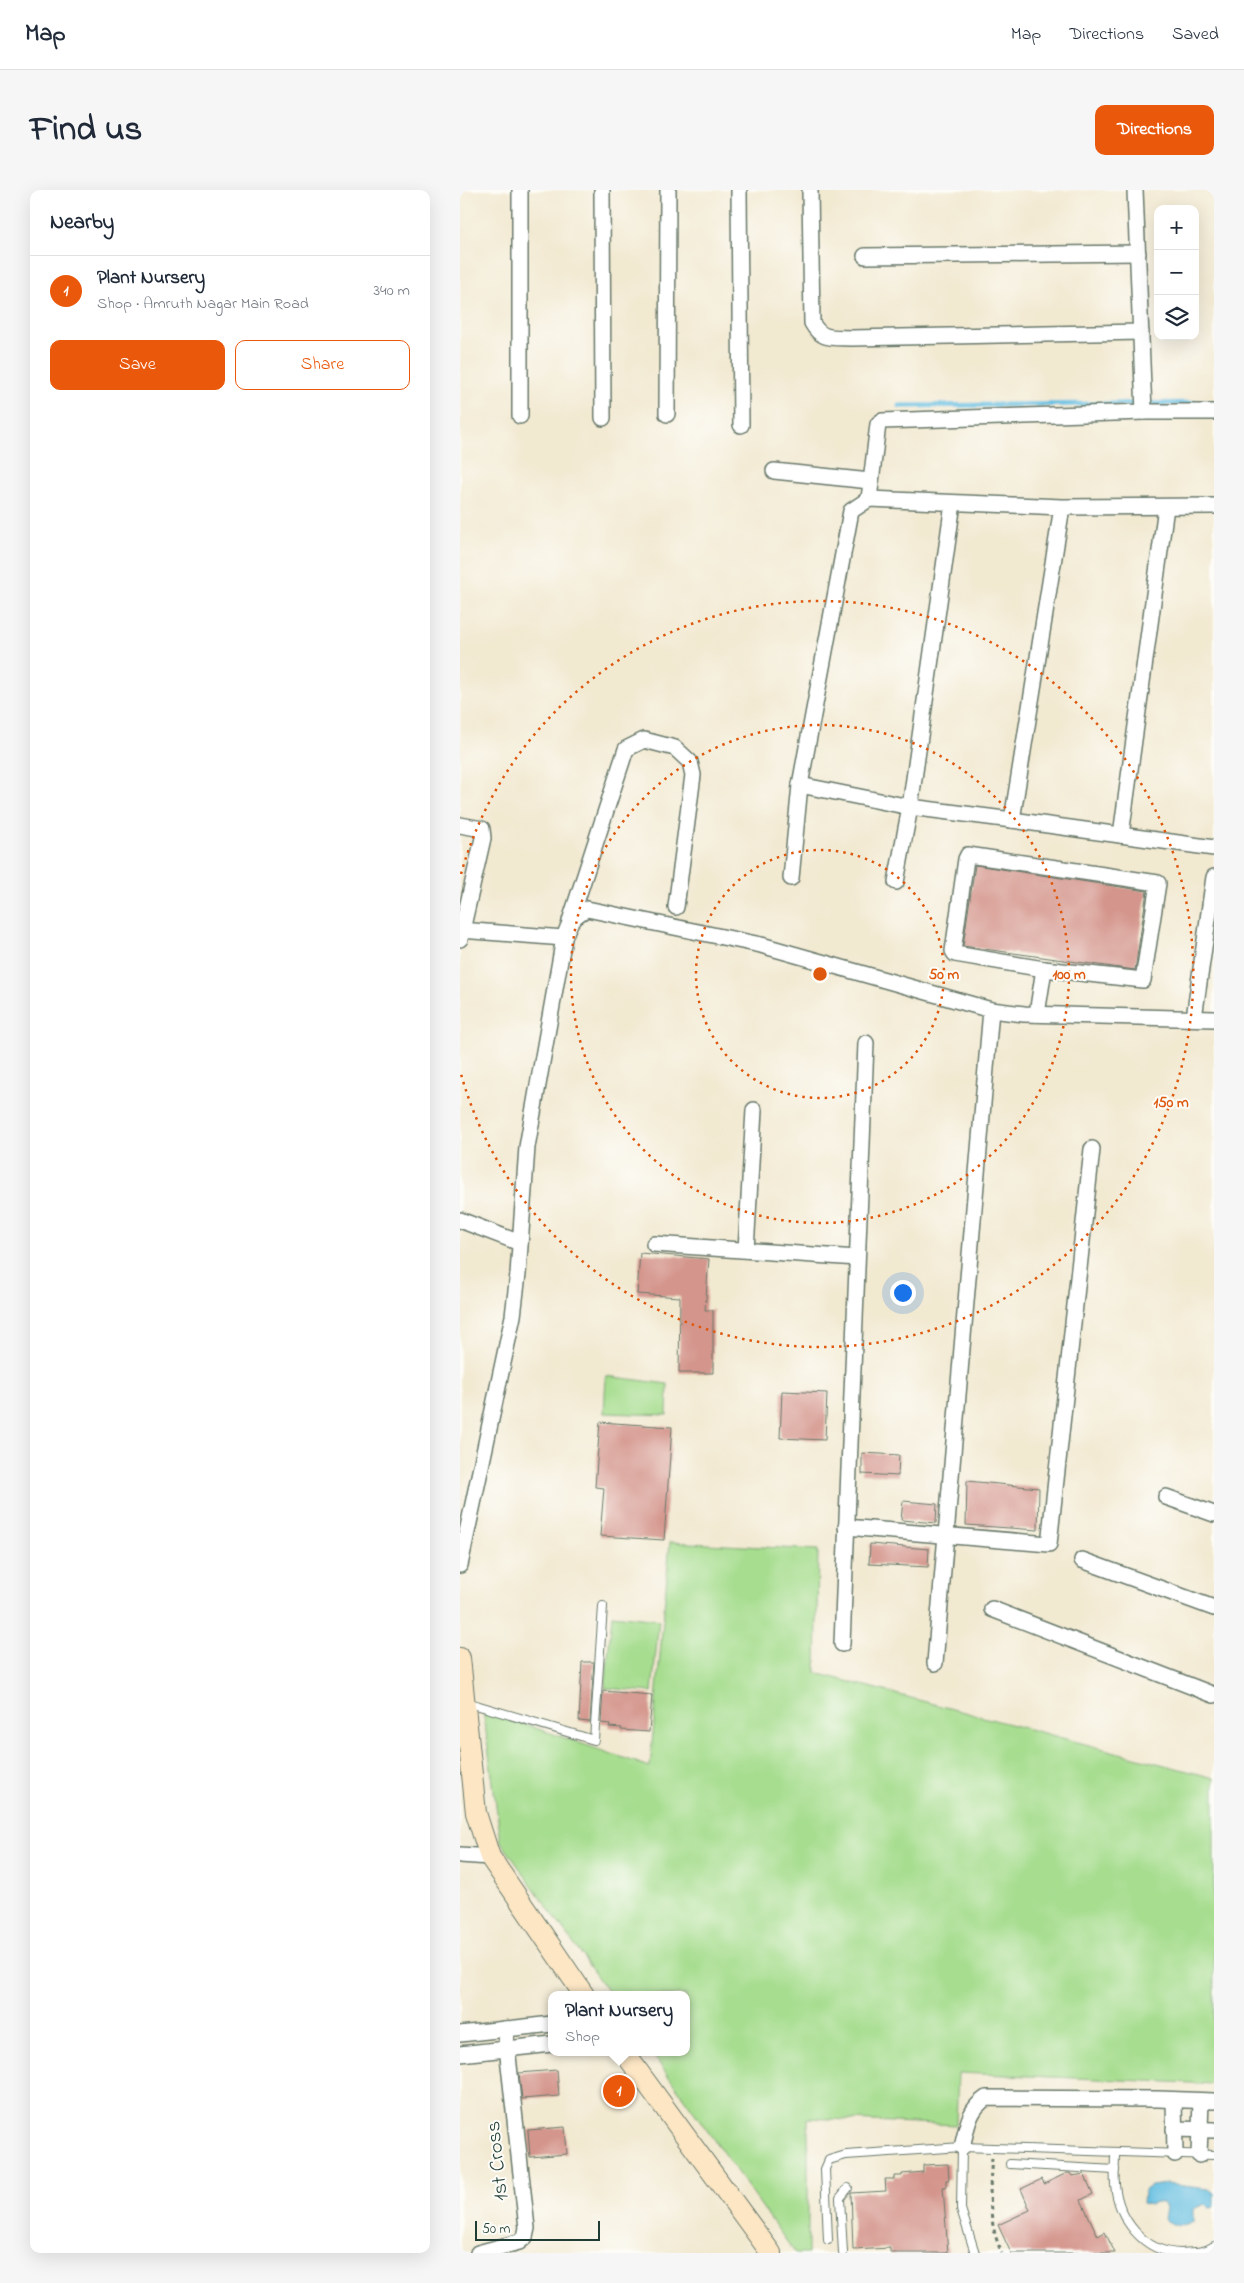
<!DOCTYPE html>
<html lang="en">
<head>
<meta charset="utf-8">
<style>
  body { margin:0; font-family:"Indie Flower",sans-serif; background:#f6f6f7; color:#1f2937 }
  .controls { position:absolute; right:15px; top:15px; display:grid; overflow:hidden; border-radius:10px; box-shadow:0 5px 20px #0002 }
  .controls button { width:45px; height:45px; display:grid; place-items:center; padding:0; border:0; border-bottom:1px solid #e0e1e3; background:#fff; color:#1f2937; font:25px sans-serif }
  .scale { position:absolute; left:15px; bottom:12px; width:125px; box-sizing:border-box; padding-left:5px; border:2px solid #1f3d34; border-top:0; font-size:14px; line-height:18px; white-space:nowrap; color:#1f3d34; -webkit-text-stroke:4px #fdfcf7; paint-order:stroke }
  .you { position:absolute; left:442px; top:1102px; width:18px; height:18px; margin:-12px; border:4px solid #fff; border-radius:50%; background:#1a73e8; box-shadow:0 0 0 8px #1a73e833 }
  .badge { display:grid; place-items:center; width:32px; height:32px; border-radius:50%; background:#ea580c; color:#fff; font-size:16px; font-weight:700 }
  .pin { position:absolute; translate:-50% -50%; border:2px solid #fff; box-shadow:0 1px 5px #0006 }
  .popup { position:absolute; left:88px; top:1801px; width:142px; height:65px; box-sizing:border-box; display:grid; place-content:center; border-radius:10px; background:#fff; filter:drop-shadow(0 1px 4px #0005); font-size:16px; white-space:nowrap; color:#747a83 }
  .popup b { font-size:19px; color:#1f2937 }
  .popup::after { content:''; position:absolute; left:50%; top:100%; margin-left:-10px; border:10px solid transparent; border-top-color:#fff }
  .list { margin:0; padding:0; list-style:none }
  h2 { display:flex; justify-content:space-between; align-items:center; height:65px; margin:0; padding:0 20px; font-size:21px }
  h2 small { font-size:16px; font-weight:400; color:#747a83 }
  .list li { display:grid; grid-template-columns:32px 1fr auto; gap:15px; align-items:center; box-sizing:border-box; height:70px; padding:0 20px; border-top:1px solid #e0e1e3 }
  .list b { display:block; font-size:19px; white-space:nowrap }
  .list p { margin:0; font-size:16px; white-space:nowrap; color:#747a83 }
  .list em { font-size:16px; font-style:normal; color:#747a83 }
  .actions { display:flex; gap:10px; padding:15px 20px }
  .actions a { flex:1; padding:11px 0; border:1px solid #ea580c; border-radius:10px; text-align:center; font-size:18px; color:#ea580c }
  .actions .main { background:#ea580c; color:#fff }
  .icon { flex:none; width:28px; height:28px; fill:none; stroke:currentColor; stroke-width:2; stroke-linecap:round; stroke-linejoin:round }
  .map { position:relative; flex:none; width:754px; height:2063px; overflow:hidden; border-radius:10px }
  header { display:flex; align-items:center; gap:30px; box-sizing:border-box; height:70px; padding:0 25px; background:#fff; border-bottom:1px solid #e0e1e3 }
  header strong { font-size:24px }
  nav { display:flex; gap:28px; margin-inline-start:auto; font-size:18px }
  .intro { display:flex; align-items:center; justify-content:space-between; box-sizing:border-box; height:120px; padding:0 30px }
  h1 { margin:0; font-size:35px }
  .button { padding:12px 22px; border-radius:10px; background:#ea580c; color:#fff; font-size:18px; font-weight:700 }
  main { display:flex; gap:30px; padding:0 30px }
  aside { flex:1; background:#fff; border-radius:10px; box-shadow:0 5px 20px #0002 }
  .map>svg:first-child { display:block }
  .green { fill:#a6dd8e; stroke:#628d61 }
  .water { fill:#63bee1; stroke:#417e8a }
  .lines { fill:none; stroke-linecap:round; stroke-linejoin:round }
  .stream { stroke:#63bee1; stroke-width:5 }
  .building { fill:#d4958c }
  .lane-casing { stroke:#69796b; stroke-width:10 }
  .street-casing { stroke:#69796b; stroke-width:18 }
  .secondary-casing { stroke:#69796b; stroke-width:22 }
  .path { stroke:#69796b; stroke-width:3; stroke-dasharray:4 4; stroke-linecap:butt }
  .lane { stroke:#fff; stroke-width:8 }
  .street { stroke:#fff; stroke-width:15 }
  .secondary { stroke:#fce6c4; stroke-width:20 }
  .ring { fill:none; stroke:#de580e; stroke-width:2.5; stroke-dasharray:2.5 5 }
  .labels { text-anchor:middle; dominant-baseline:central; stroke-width:4; stroke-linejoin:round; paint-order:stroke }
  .street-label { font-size:21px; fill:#1f3d34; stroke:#fdfcf7 }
  .centre { fill:#de580e; stroke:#fdfcf7; stroke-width:2.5 }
  .ring-label { font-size:15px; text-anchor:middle; font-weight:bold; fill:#de580e; stroke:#fdfcf7; stroke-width:4; stroke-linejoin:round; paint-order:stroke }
</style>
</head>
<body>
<header>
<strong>Map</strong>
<nav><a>Map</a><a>Directions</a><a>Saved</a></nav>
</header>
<div class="intro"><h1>Find us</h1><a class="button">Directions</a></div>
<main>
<aside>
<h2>Nearby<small></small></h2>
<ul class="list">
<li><span class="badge">1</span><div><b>Plant Nursery</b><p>Shop · Amruth Nagar Main Road</p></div><em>340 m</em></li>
</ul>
<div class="actions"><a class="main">Save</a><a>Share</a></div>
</aside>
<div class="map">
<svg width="754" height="2063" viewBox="0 0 754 2063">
  <rect width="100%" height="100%" fill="#fdfcf7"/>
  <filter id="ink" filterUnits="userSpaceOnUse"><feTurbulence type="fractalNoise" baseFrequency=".02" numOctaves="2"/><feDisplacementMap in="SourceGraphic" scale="10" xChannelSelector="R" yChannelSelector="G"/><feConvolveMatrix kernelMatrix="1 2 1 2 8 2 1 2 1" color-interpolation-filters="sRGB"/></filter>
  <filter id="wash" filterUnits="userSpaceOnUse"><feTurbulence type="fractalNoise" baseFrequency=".0096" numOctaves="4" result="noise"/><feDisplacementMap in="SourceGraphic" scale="20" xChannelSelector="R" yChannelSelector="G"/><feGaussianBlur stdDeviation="1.12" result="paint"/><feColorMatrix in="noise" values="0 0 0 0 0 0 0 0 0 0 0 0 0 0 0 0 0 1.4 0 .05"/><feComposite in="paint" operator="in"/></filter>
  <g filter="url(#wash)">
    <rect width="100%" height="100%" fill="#f2e9d1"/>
    <g class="green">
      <polygon points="146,1186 208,1194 207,1225 144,1223"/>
      <polygon points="210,1352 358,1360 356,1483 754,1588 754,1894 498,1883 496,1935 348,1928 348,2063 335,2063 191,1862 226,1862 226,1805 150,1805 41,1652 23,1520 190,1577"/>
      <polygon points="152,1425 199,1430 192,1502 145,1498"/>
    </g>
    <path class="water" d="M706,1994L749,1999L754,2003V2017L750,2018L745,2014L733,2019V2032C722,2039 713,2035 704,2029L706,2018L702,2013L694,2012L690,2015L683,2013L684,2001L691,1996Z"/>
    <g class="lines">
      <polyline class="stream" points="439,216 754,213"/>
    </g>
    <g id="blocks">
      <g class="building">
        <polygon points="515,675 687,701 675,780 503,756"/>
        <polygon points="180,1063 249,1069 245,1120 253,1120 253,1183 219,1183 220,1107 177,1104"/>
        <polygon points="322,1201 367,1203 365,1250 320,1248"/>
        <polygon points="140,1232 212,1237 204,1350 140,1346 144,1298 135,1297"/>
        <polygon points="402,1263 439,1265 438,1286 402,1284"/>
        <polygon points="507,1291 579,1298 578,1340 506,1335"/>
        <polygon points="443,1311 477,1314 476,1333 441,1330"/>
        <polygon points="410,1354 469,1359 468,1377 409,1374"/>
        <polygon points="122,1472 134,1472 130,1532 119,1531"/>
        <polygon points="143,1501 192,1505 189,1542 161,1540 162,1538 149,1537 150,1534 141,1533"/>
        <polygon points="97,1880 99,1906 62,1909 59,1883"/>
        <polygon points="105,1937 107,1964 70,1967 68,1940"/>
        <polygon points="488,1974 489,1990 486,1990 486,1997 483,1997 488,2063 430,2063 430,2058 393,2060 391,2003 426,2001 425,1989 434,1989 434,1986 442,1986 442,1984 463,1982 463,1975"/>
        <polygon points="607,1983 610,1983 612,1986 624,1984 633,2004 621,2010 638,2046 645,2042 655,2063 551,2063 538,2035 570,2020 561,1999 582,1989 584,1994"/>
      </g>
    </g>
  </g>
  <g filter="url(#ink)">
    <use href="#blocks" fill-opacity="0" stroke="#69796b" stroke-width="1"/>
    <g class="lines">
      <g class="lane-casing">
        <g id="lane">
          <polyline points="6,1512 134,1550 143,1416"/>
          <path d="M655,1963C655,1973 654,1984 655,1994C658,2028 683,2063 721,2063C733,2062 744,2063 754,2056"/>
          <polyline points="550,1974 655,1980"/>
          <polyline points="368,2050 365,1979 369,1970 386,1965 502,1957"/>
          <polyline points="383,2063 380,2008 388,1998"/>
          <polyline points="515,2063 501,2019 502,1957 754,1965"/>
        </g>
      </g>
      <g class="street-casing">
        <g id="street">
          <polyline points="60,0 60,226"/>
          <polyline points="142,0 143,228"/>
          <polyline points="279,0 281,235"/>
          <path d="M350,0L352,133C362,151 373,147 392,148L681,142"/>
          <polyline points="675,0 684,222"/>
          <polyline points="405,66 678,63"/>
          <polyline points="207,224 208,0"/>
          <polyline points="314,281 410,291"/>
          <polyline points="409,309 418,234 422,231 684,222 754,222"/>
          <polyline points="602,317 552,630 450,617 340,595 391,321 409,309 602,317 754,316"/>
          <polyline points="552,630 754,658"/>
          <polyline points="0,635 22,639 23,648 0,749"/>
          <polyline points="661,645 706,317"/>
          <polygon points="508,665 698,693 683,790 584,779 495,764 493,761 506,669"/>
          <polyline points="331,688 340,595"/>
          <polyline points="436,692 450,617 493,313"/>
          <polyline points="110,731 166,559 184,550 215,558 230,572 233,585 216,717"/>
          <polyline points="0,740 104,748"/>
          <polyline points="577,824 584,779"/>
          <polyline points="734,828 754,687"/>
          <polyline points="0,1030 60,1053"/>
          <polyline points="194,1054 397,1068"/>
          <polyline points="286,1060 294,920"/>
          <polyline points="706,1307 754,1324"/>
          <polyline points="386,1337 589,1354 632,959"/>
          <polyline points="622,1370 754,1418"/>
          <path d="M0,1375L53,1126L58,1084L67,957L104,748C109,733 112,726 127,719L301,755L531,820L564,824L754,829"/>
          <polyline points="532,1419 754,1505"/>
          <polyline points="382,1454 406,853"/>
          <polyline points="475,1473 531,820"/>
          <polyline points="0,1665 30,1667"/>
          <polyline points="0,1844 92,1834"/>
          <polyline points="0,1864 92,1854"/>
          <polyline points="714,1910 715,1964"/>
          <polyline points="714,1939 754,1940"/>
          <path d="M502,1957C507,1938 508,1920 526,1908L698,1909L754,1911"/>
          <polyline points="739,1965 741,1911"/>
          <polyline points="18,2063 59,2052 65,2047 67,2038 45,1839"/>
        </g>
      </g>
      <g class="secondary-casing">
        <g id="secondary">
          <polyline points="0,1468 16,1623 30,1667 124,1805"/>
          <polyline points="164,1862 311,2063"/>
        </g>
      </g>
      <path class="path" d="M532,1968C529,2000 528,2034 542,2063"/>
      <use href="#lane" class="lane"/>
      <use href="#street" class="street"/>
      <use href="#secondary" class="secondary"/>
    </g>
  </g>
  <g class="ring">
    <circle cx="360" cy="784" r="124"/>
    <circle cx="360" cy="784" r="249"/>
    <path d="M1 684A373 373 0 1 1 1 884"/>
  </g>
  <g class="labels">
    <g class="street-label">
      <text transform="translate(38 1971) rotate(-96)">1st Cross</text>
    </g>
  </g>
  <circle cx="360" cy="784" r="8" class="centre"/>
  <g class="ring-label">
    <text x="484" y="789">50 m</text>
    <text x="609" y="789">100 m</text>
    <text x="711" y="917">150 m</text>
  </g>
</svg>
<div class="controls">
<button>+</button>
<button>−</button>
<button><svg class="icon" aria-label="layers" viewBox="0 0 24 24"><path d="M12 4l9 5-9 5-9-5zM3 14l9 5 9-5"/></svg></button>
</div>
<div class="scale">50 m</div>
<div class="you"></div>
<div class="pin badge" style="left:159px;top:1901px">1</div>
<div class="popup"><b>Plant Nursery</b>Shop</div>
</div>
</main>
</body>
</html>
